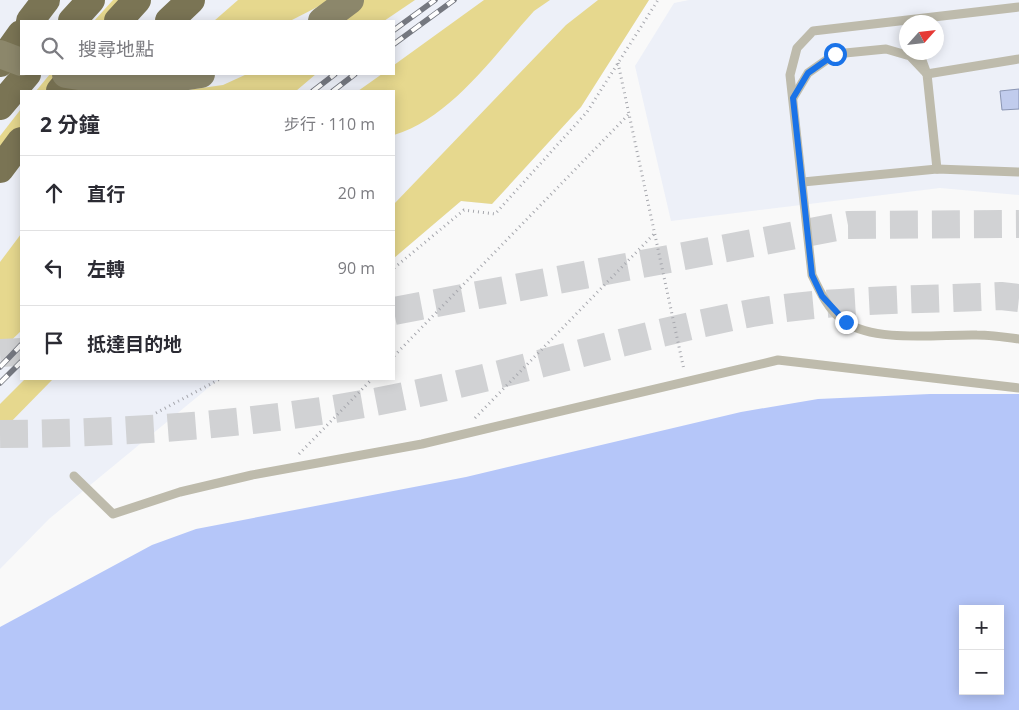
<!DOCTYPE html>
<html lang="zh-TW">
<head>
<meta charset="utf-8">
<style>
  body { margin:0; font-family:"Open Sans","Noto Sans TC",sans-serif; background:#f7f7f7; color:#2b2b33 }
  .controls { position:absolute; right:15px; bottom:15px; display:grid; overflow:hidden; border-radius:0px; box-shadow:0 2px 12px #0003 }
  .controls button { width:45px; height:45px; display:grid; place-items:center; padding:0; border:0; border-bottom:1px solid #e1e1e2; background:#fff; color:#2b2b33; font:25px sans-serif }
  .compass { position:absolute; left:899px; top:15px; width:45px; height:45px; border-radius:50%; background:#fff; box-shadow:0 2px 12px #0003; rotate:63deg }
  .stop { position:absolute; width:15px; height:15px; margin:-11px; border:4px solid #1a73e8; border-radius:50%; background:#fff }
  .stop.end { background:#1a73e8; border-color:#fff; box-shadow:0 1px 5px #0008 }
  .list { margin:0; padding:0; list-style:none }
  h2 { display:flex; justify-content:space-between; align-items:center; height:65px; margin:0; padding:0 20px; font-size:21px }
  h2 small { font-size:16px; font-weight:400; color:#7c7c81 }
  .list li { display:grid; grid-template-columns:32px 1fr auto; gap:15px; align-items:center; box-sizing:border-box; height:75px; padding:0 20px; border-top:1px solid #e1e1e2 }
  .list b { display:block; font-size:19px; white-space:nowrap }
  .list em { font-size:16px; font-style:normal; color:#7c7c81 }
  .icon { flex:none; width:28px; height:28px; fill:none; stroke:currentColor; stroke-width:2; stroke-linecap:round; stroke-linejoin:round }
  .map { position:relative; flex:none; width:1019px; height:710px; overflow:hidden }
  .search { position:absolute; background:#fff; box-shadow:0 2px 12px #0003; left:20px; top:20px; width:375px; height:55px; display:flex; align-items:center; gap:12px; box-sizing:border-box; padding:0 18px; border-radius:0px; color:#7c7c81; font-size:19px }
  .panel { position:absolute; background:#fff; box-shadow:0 2px 12px #0003; left:20px; top:90px; width:375px; height:290px; border-radius:0px }
  .map>svg:first-child { display:block }
  .built { fill:#edf0f8; fill-rule:evenodd }
  .green { fill:#e6d88e }
  .water { fill:#b5c6f9; fill-rule:evenodd }
  .building { fill:#c1cced; stroke:#8b96b4 }
  .lines { fill:none; stroke-linecap:round; stroke-linejoin:round }
  .motorway-tunnel { stroke:#d1d2d4; stroke-width:28; stroke-dasharray:28 14; stroke-linecap:butt }
  .path { stroke:#a6a7ad; stroke-width:3; stroke-dasharray:1 4; stroke-linecap:butt }
  .service { stroke:#bebbac; stroke-width:9 }
  .primary { stroke:#8c876b; stroke-width:28 }
  .motorway { stroke:#7a7454; stroke-width:28 }
  .rail-casing { stroke:#757880; stroke-width:5.5 }
  .rail { stroke:#fff; stroke-width:4; stroke-dasharray:11; stroke-linecap:butt }
  .primary-bridge { stroke:#8c876b; stroke-width:28 }
  .route { stroke:#1a73e8; stroke-width:6 }
</style>
</head>
<body>
<div class="map">
<svg width="1019" height="710" viewBox="0 0 1019 710">
  <rect width="100%" height="100%" fill="#f9f9f9"/>
  <g class="built">
    <path d="M0,0H649L581,107L492,204L461,201L394,258V91H21V379H219L49,519L0,569ZM21,21H394V74H21Z"/>
    <path d="M689,0H1019V195L940,188L671,221L635,66L674,3ZM906,22H936V52H906Z"/>
  </g>
  <g class="green">
    <polygon points="113,0 125,0 106,21 94,21"/>
    <polygon points="238,0 331,0 290,21 214,21"/>
    <polygon points="364,0 415,0 384,21 337,21"/>
    <path d="M484,0H550L534,11C494,55 452,117 394,135V91H358L382,74H394V65Z"/>
    <polygon points="598,0 649,0 581,107 492,204 461,201 394,258 394,204 566,25"/>
    <polygon points="50,74 63,74 49,91 36,91"/>
    <polygon points="247,74 316,74 296,91 180,91 223,85"/>
    <polygon points="21,109 21,127 0,156 0,136"/>
    <polygon points="21,234 21,331 0,351 0,262"/>
    <polygon points="25,379 53,379 0,433 0,404"/>
  </g>
  <path class="water" d="M930,394H1019V710H0V627L152,545L196,529L466,477L741,412L818,399ZM963,609H1000V691H963Z"/>
  <polygon class="building" points="1019,89 1019,109 1002,110 1000,91"/>
  <g class="lines">
    <g class="motorway-tunnel">
      <polyline points="394,311 848,225 1019,224"/>
      <polyline points="0,353 21,352"/>
      <path d="M0,434C132,433 265,424 395,398C515,374 632,336 752,313C831,299 921,300 1001,296L1019,298"/>
    </g>
    <g class="path">
      <polyline points="618,63 684,370"/>
      <polyline points="394,268 464,210 495,214 587,112 658,0"/>
      <polyline points="394,356 629,114"/>
      <polyline points="156,413 220,379"/>
      <polyline points="475,418 654,234"/>
      <polyline points="299,454 372,379"/>
    </g>
    <g class="service">
      <path d="M1019,7L813,31L797,48L790,75L812,275C820,292 829,311 845,322C876,343 940,334 977,335C991,335 1005,337 1019,339"/>
      <polyline points="919,52 927,74 937,169"/>
      <polyline points="927,74 1019,59"/>
      <polyline points="793,98 808,73 835,54 886,49 910,56 927,74"/>
      <polyline points="803,182 937,169 1019,172"/>
      <polyline points="74,476 113,514 180,492 252,475 422,444 778,360 1019,388"/>
    </g>
    <polyline class="primary" points="322,21 350,0"/>
    <g class="motorway">
      <polyline points="30,21 46,0"/>
      <polyline points="72,21 91,0"/>
      <polyline points="118,21 137,0"/>
      <polyline points="169,21 191,0"/>
      <polyline points="0,63 21,34"/>
      <polyline points="60,91 74,74"/>
      <polyline points="0,106 27,74"/>
      <polyline points="0,169 21,141"/>
    </g>
    <g class="rail-casing">
      <g id="rail">
        <polyline points="394,30 435,0"/>
        <polyline points="394,44 454,0"/>
        <polyline points="313,91 335,74"/>
        <polyline points="333,91 355,74"/>
        <polyline points="0,367 21,345"/>
        <polyline points="0,383 21,362"/>
      </g>
    </g>
    <use href="#rail" class="rail"/>
    <g class="primary-bridge">
      <polyline points="0,54 21,62"/>
      <path d="M66,74C111,82 155,82 201,74"/>
    </g>
  </g>
  <g class="lines">
    <polyline class="route" points="835,54 808,73 793,98 812,275 822,296 846,322"/>
  </g>
</svg>
<div class="controls">
<button>+</button>
<button>−</button>
</div>
<svg class="compass" viewBox="-18 -18 36 36"><path d="M0-13l5 13h-10z" fill="#e53935"/><path d="M0 13l5-13h-10z" fill="#7c7c81"/></svg>
<div class="stop" style="left:835px;top:54px"></div>
<div class="stop end" style="left:846px;top:322px"></div>
<div class="search"><svg class="icon" aria-label="search" viewBox="0 0 24 24"><circle cx="10" cy="10" r="6"/><path d="M15 15l6 6"/></svg>搜尋地點</div>
<section class="panel">
<h2>2 分鐘<small>步行 · 110 m</small></h2>
<ul class="list">
<li><svg class="icon" aria-label="ahead" viewBox="0 0 24 24"><path d="M12 20V5M6 11l6-6 6 6"/></svg><div><b>直行</b></div><em>20 m</em></li>
<li><svg class="icon" aria-label="left" viewBox="0 0 24 24"><path d="M17 20v-9H6M10 6l-5 5 5 5"/></svg><div><b>左轉</b></div><em>90 m</em></li>
<li><svg class="icon" aria-label="arrive" viewBox="0 0 24 24"><path d="M6 21V4h12l-3 4 3 4H6"/></svg><div><b>抵達目的地</b></div></li>
</ul>
</section>
</div>
</body>
</html>
